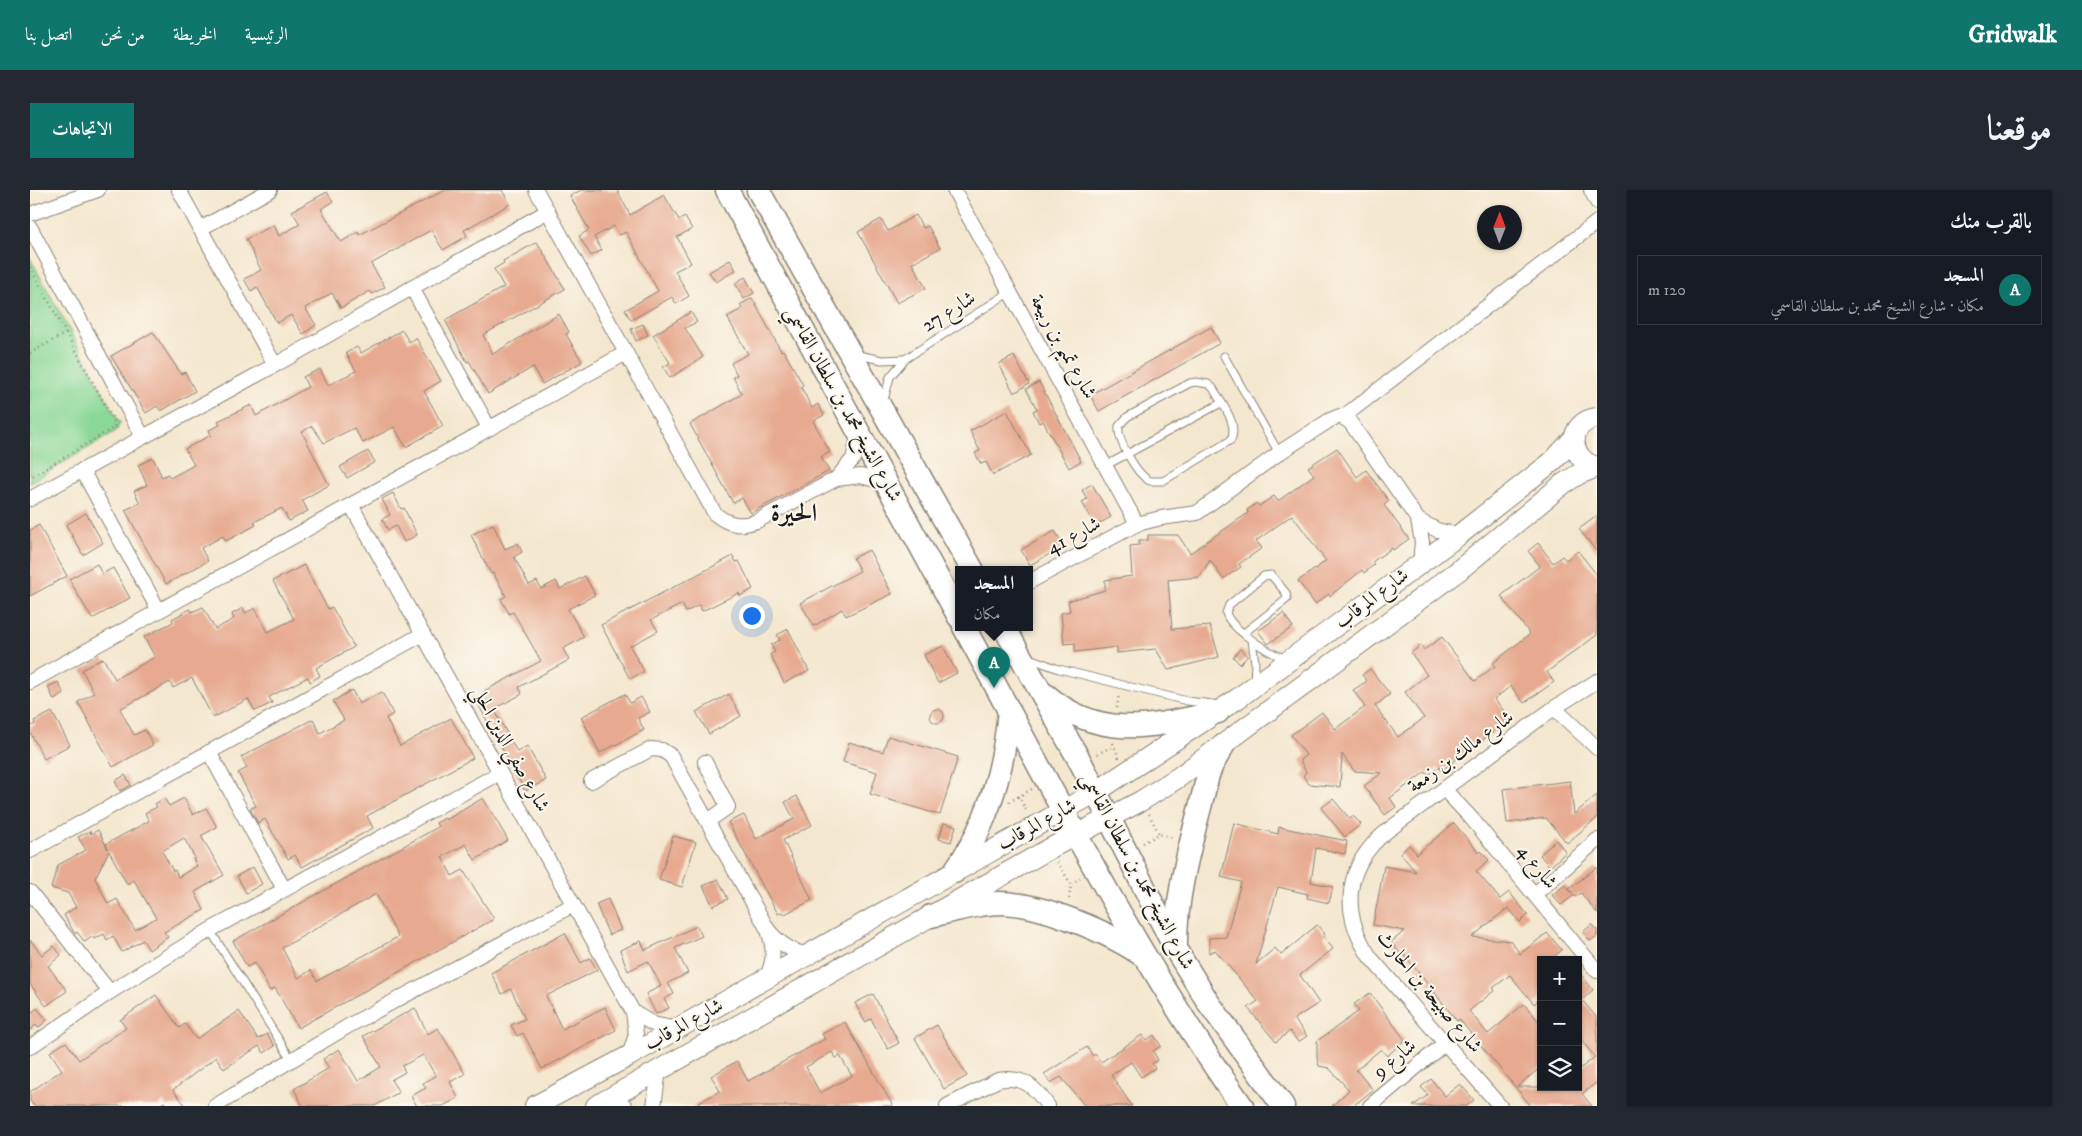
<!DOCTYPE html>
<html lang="ar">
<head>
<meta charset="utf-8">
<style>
  body { margin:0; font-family:"IM FELL DW Pica",Amiri,serif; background:#242831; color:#f1f3f6; direction:rtl }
  .controls { position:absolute; right:15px; bottom:15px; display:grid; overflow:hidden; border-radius:0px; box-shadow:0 1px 4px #0004 }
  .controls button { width:45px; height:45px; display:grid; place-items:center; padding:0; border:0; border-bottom:1px solid #363941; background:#171b24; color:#f1f3f6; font:25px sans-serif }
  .compass { position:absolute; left:1447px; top:15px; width:45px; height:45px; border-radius:50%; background:#171b24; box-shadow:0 1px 4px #0004; rotate:1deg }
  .you { position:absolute; left:721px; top:425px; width:18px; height:18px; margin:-12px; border:4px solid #fff; border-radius:50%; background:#1a73e8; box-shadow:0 0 0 8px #1a73e833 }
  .badge { display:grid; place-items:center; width:32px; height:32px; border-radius:50%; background:#0f766e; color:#fff; font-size:16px; font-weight:700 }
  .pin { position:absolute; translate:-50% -41px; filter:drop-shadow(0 1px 2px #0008) }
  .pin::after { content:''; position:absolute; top:26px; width:18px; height:15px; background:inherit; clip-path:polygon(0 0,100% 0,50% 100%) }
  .popup { position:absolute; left:925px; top:376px; width:78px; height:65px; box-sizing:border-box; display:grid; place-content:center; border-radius:0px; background:#171b24; filter:drop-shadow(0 1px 4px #0005); font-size:16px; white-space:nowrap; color:#9ea1a6 }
  .popup b { font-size:19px; color:#f1f3f6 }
  .popup::after { content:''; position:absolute; left:50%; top:100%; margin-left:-10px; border:10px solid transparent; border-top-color:#171b24 }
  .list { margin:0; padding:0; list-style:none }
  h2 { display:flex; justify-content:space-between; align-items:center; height:65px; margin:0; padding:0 20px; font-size:21px }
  h2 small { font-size:16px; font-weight:400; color:#9ea1a6 }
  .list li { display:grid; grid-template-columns:32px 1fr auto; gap:15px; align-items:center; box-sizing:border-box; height:70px; margin:0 10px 10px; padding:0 10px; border:1px solid #363941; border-radius:0px }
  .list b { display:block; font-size:19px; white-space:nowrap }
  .list p { margin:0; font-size:16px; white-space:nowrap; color:#9ea1a6 }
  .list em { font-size:16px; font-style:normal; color:#9ea1a6 }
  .icon { flex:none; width:28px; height:28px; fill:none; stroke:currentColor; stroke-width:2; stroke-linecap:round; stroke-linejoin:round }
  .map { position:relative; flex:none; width:1567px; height:916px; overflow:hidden; direction:ltr; border-radius:0px }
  header { display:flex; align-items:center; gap:30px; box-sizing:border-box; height:70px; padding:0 25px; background:#0f766e; color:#fff }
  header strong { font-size:24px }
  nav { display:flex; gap:28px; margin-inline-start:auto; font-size:18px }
  .intro { display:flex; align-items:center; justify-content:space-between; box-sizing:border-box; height:120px; padding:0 30px }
  h1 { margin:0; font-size:35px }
  .button { padding:12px 22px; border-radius:0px; background:#0f766e; color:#fff; font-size:18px; font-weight:700 }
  main { display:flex; gap:30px; padding:0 30px }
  aside { flex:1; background:#171b24; border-radius:0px; box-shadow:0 1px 4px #0004 }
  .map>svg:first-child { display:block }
  .green { fill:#8ad897; stroke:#537a5a }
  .building { fill:#e7aa91; fill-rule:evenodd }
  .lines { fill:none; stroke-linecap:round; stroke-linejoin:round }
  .lane-casing { stroke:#888276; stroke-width:9 }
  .street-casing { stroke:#888276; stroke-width:16 }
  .secondary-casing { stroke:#888276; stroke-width:22 }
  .primary-casing { stroke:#888276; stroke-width:25 }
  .path { stroke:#888276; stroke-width:2.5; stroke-dasharray:1 4; stroke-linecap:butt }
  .lane { stroke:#fff; stroke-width:7 }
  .street { stroke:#fff; stroke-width:14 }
  .secondary { stroke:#fff; stroke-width:20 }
  .primary { stroke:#fff; stroke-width:22 }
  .labels { text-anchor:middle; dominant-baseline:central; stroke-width:4; stroke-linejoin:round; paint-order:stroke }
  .street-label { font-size:20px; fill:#1c1c1c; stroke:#fbf7ec }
  .district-label { font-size:25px; font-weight:bold; fill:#1c1c1c; stroke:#fbf7ec }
</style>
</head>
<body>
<header>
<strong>Gridwalk</strong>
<nav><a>الرئيسية</a><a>الخريطة</a><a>من نحن</a><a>اتصل بنا</a></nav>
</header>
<div class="intro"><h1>موقعنا</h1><a class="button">الاتجاهات</a></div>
<main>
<aside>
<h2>بالقرب منك<small></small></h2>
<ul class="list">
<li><span class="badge">A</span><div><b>المسجد</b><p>مكان · شارع الشيخ محمد بن سلطان القاسمي</p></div><em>120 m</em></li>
</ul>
</aside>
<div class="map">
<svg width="1567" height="916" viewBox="0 0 1567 916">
  <rect width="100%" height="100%" fill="#fbf7ec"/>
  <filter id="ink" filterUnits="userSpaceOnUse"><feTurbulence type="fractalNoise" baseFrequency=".02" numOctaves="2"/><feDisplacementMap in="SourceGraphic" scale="10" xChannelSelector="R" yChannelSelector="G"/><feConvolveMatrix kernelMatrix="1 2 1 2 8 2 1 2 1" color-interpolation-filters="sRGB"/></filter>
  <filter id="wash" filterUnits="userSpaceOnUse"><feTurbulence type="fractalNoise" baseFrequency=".0096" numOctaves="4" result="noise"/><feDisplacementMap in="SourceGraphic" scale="20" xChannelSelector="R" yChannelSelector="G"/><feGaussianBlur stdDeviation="1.12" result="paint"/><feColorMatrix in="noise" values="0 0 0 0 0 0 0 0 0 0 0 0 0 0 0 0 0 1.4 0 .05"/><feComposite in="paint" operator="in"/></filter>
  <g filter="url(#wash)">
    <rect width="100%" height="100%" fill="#f4e7cf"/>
    <polygon class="green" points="0,68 90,233 86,241 0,293"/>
    <g id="blocks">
      <g class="building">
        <polygon points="415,0 472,0 480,14 434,40 437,46 413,60 401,40 341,74 355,97 342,104 340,101 311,118 302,103 275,118 286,135 273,144 261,125 247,133 227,97 221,101 214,89 231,80 216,49 244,35 249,46 270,34 262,21 297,2 303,12 291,19 311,52 328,42 329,45"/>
        <polygon points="551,0 587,0 600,25 634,5 649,30 655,27 662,39 647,47 661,73 645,81 659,106 646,114 642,107 601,130 595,120 628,101 596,42 590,45 584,36 564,47 572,60 561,66 549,46 559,40 540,6"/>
        <polygon points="886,25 893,38 898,36 910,58 882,73 896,98 867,113 828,42 851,29 858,41"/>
        <polygon points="507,52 535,99 453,145 463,164 529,124 539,142 536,144 552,172 512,194 503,177 458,204 439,171 437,172 415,130 474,97 464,79 474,73 473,71"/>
        <polygon points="700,70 706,80 686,92 679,82"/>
        <polygon points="715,87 724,103 714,109 705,93"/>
        <polygon points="722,108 751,161 753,160 767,184 773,195 771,197 782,218 788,214 794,225 783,231 800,262 791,267 799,281 721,323 712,308 703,313 660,234 712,204 703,187 707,185 701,173 718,164 697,127 712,119 710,115"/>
        <polygon points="661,122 667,132 655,138 673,167 640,188 633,177 640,173 623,145"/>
        <polygon points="613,134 618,145 606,151 601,139"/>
        <polygon points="1181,137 1190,153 1069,221 1060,205"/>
        <polygon points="372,140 379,152 386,148 411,191 394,201 413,236 376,257 364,237 333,253 324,238 294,253 282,236 272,242 299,295 272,310 278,321 259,331 252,318 224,332 226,335 196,351 193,346 171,358 178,371 136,394 95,320 110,313 104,301 117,295 108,275 123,268 132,287 138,284 140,288 164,275 155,259 181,245 179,240 190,235 188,231 221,215 226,226 278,197 273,187 290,179 298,195 326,181 316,163 327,157 331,163"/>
        <polygon points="123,142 151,184 155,182 165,201 131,221 127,216 116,223 81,166"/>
        <polygon points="984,166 999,194 984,203 969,174"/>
        <polygon points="1009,192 1051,271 1039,278 1013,231 1009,233 1003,221 1007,219 996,199"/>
        <polygon points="977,221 1001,265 963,285 956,272 951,274 945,263 950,261 940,241"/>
        <polygon points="1307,258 1327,287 1336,280 1359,311 1354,315 1379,349 1363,360 1362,358 1342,372 1344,375 1334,383 1332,380 1300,406 1299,404 1285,414 1268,391 1296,371 1262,325 1226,351 1232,358 1209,374 1211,377 1193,389 1180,370 1170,387 1138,390 1142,439 1180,436 1189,467 1138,480 1126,459 1087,463 1087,457 1045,462 1045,453 1034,454 1031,423 1040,421 1038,411 1075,400 1075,390 1102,386 1100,356 1109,355 1109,350 1118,350 1118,345 1148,345 1160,363 1218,323 1217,320 1227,313 1229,316 1244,306 1248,311 1284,285 1278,277"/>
        <polygon points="338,261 345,272 317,288 310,277"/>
        <polygon points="1062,294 1081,327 1065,336 1052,312 1057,309 1052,300"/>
        <polygon points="363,303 371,319 374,318 387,345 374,352 366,336 358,340 352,329 360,325 352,309"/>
        <polygon points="56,323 73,353 53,365 36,335"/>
        <polygon points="1567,326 1567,362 1549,339"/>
        <polygon points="463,334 475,359 488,353 492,362 484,367 499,395 507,391 511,399 526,391 530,399 555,386 565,405 538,419 554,447 533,459 539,470 489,497 492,504 464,519 487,562 497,556 516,590 495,601 447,512 457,506 454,501 511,471 483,422 479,424 471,409 476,406 463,383 461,384 441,345"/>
        <polygon points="9,335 37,386 0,406 0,340"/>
        <polygon points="1025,341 1034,356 1000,375 991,360"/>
        <polygon points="1508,353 1523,373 1532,366 1536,370 1548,361 1567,385 1567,445 1517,482 1524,492 1494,513 1481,496 1464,509 1481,529 1411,581 1409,577 1398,585 1395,582 1360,608 1366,617 1355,625 1334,596 1352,583 1324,581 1312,564 1310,597 1279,594 1273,586 1276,582 1270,570 1276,565 1261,545 1292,522 1305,539 1335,517 1323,500 1337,491 1332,485 1340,479 1360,504 1345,516 1368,547 1394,528 1375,502 1397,485 1381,463 1391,455 1394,460 1412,447 1445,491 1465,476 1463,473 1500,444 1471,406 1510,376 1498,361"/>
        <polygon points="839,360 862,404 816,426 812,419 784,436 770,413 830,381 823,368"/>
        <polygon points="703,366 706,372 709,371 723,399 710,406 709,403 672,421 669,415 656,422 652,414 621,430 628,441 600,456 614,481 600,489 571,435"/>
        <polygon points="67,374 72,384 83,378 100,408 62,429 39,389"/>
        <polygon points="274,375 298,419 302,417 324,457 286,478 290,486 280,492 278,487 239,507 242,513 225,521 218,509 183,528 162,488 143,498 140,492 90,519 104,545 115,540 123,555 83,577 48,512 64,503 52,480 73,468 85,489 125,467 114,447 143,432 142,429 160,419 162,422 173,417 185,439 204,429 202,424 213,418 215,423 225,418 238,442 264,429 243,391"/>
        <polygon points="1253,423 1263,437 1238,454 1228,441"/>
        <polygon points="758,439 779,481 754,493 740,464 745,462 741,455 750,450 747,445"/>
        <polygon points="913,456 927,483 908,493 894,465"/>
        <polygon points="1210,459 1218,466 1210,474 1203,467"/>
        <polygon points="28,492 34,504 24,510 18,497"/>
        <polygon points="322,500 329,514 352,502 363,524 356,528 370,556 421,528 443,568 337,626 343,638 272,677 265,665 258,669 235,629 228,633 220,619 226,616 208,583 217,578 211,567 283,529 290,543 314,530 303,511"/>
        <polygon points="595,504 600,513 611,507 620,522 608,528 614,540 570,563 551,527"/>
        <polygon points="699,504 711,526 679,544 666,522"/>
        <circle cx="907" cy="526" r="7"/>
        <polygon points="22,522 40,555 14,569 0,542 0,537 5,534 4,531"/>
        <polygon points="858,546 928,567 910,625 840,604 847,582 813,572 819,552 853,562"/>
        <polygon points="95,585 101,595 90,601 85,591"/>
        <polygon points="1540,591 1544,624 1567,605 1567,628 1537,653 1516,628 1477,633 1473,599"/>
        <polygon points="767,606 782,635 753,650 782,710 753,725 752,722 748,724 698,632 714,625 726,649 764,629 755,612"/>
        <path d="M134,608L139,616L154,608L163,625L176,618L187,637L171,646L194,685L165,702L174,720L134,742L138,747L119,760L113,750L92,762L83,746L77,750L74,744L64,749L63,746L55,752L47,742L45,744L34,725L46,717L38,703L21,698L28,675L56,660L48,647L60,641L61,644L68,640L78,659L76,654L119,631L115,623L127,617L125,614ZM154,648L165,668L163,669L167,676L148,687L145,680L143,681L132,661ZM79,661L97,694L104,690L126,728L105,740L87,709L78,714L65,688Z"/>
        <path d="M453,608L478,650L445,670L436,654L412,667L422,686L433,680L464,729L268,838L245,798L240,801L225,773L217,777L203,751L408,637L406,633L415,628L416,630ZM346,704L368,747L287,791L281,780L268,788L252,758Z"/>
        <polygon points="1303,609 1320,629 1323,626 1331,634 1315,647 1291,618"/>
        <polygon points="914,633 926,636 921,652 909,649"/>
        <polygon points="1204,633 1248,644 1249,637 1317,651 1315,664 1286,658 1281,692 1303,697 1299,713 1277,708 1278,704 1248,697 1226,774 1245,758 1251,765 1287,735 1295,744 1293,746 1303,759 1270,785 1289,813 1264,829 1277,846 1268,852 1260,841 1246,852 1218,818 1228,811 1185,760 1179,763 1179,748 1196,747 1211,692 1191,687"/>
        <polygon points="1424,633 1449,663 1451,661 1459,670 1446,681 1470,709 1479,702 1498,725 1490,732 1478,718 1442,747 1481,751 1490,764 1517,743 1532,760 1520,770 1511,770 1511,808 1504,814 1480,785 1463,798 1465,800 1439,821 1458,844 1494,814 1511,834 1511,877 1487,897 1548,897 1548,880 1565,867 1548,846 1548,780 1563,800 1552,810 1567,828 1567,892 1552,904 1562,916 1501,916 1429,829 1427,831 1373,763 1371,765 1361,752 1375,741 1343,735 1354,676 1386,682 1370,663 1379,655 1387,664"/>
        <polygon points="643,646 666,652 652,697 629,690"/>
        <polygon points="1526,650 1536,662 1520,677 1510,665"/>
        <polygon points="223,677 232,694 216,703 207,686"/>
        <polygon points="1567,677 1567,723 1551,703 1545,707 1544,705 1531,715 1522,705 1535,695 1542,703 1539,699"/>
        <polygon points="688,689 698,709 683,716 673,696"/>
        <polygon points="578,709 591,740 579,745 566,714"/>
        <polygon points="1562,734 1567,740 1567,746 1560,751 1553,742"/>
        <polygon points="667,736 672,746 645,758 658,783 638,793 644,804 634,809 639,818 626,824 616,804 631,796 618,771 598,781 590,760 611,751 615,760"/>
        <polygon points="535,743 551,773 560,768 567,780 516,806 532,839 575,817 586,840 512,879 493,843 487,846 481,835 495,829 481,799 472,804 461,783"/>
        <polygon points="0,750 12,765 24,756 31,765 18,776 37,801 16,816 0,794"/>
        <polygon points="1340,803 1375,850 1357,866 1351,859 1326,880 1343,900 1323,916 1302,916 1319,900 1299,878 1289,876 1287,868 1287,851 1329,821 1324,814"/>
        <polygon points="843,804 869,853 858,859 841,829 835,832 825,813"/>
        <polygon points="126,805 149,838 155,834 166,849 209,821 228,849 237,844 245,856 234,863 229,856 194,879 186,867 143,900 156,916 137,916 134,912 128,916 4,916 0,911 0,902 32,880 20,862 36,852 49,870 96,838 90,830"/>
        <polygon points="7,818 17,830 8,838 6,835 0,840 0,824"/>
        <polygon points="385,818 398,844 408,838 435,884 420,892 428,908 413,916 387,916 381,906 396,898 393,893 406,886 393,865 372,876 375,882 361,890 369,902 345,916 273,916 264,899 299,878 293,869 309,859 328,891 351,877 333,846"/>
        <path d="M815,832L863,916H662L690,901L681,886L707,871L718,891L795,849L792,844ZM802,862L806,868L810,866L822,886L790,903L776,877Z"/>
        <polygon points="907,835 937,886 914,899 885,848"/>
        <polygon points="1112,845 1116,850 1124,845 1131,856 1123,861 1128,870 1122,874 1125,878 1111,887 1101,872 1081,885 1102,916 1055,916 1031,887 1020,893 1014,884 1057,857 1063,866 1065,864 1071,872"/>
        <polygon points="1401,889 1415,906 1430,894 1444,910 1437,916 1383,916 1398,905 1391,897"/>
      </g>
    </g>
  </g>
  <g filter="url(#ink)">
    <use href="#blocks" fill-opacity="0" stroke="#888276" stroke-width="1"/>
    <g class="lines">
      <g class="lane-casing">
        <g id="lane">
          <polyline points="828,165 852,170 874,169"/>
          <polyline points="1194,166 1249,263"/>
          <path d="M1166,192L1178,194L1183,198C1191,213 1209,233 1201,250L1133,291H1120C1107,285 1087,250 1089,236L1097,227L1160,193Z"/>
          <polyline points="854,210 860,187 875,169 980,102"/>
          <polyline points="1075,276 1191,213"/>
          <path d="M1214,443L1257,409L1256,403L1241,385L1234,386L1199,415L1196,423C1200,438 1240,464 1255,468"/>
          <polyline points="1222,450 1225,473 1224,492"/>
          <polyline points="999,468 1029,479 1157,511 1183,514"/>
          <polyline points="180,740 261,869"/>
        </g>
      </g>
      <g class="street-casing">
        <g id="street">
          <polyline points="149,0 245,175"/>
          <path d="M506,0L685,324C699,335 710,337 727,331L806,289L831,286L856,293"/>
          <polyline points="924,0 1107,334"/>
          <polyline points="1561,0 1567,12"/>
          <polyline points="0,24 68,0"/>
          <polyline points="0,37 113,247"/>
          <polyline points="170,39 240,0"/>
          <polyline points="382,98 459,238"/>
          <polyline points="1313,227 1567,32"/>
          <polyline points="52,280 129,421"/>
          <polyline points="806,289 823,269 829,243"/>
          <polyline points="0,309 245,175 518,21"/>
          <polyline points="321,315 603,822 606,844 599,866"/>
          <polyline points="1388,330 1407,340 1429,345"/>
          <polyline points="999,392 1107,334 1131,328 1167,323 1249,263 1300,230 1310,226 1320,232 1388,330 1392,352 1390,373"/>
          <polyline points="0,492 596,163"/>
          <polyline points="1524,518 1567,558"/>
          <polyline points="179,562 254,699"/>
          <polyline points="675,572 698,617 678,631"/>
          <path d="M561,591L621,559L632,560L641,566L738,740C744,757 745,771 736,788"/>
          <polyline points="1414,599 1442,629 1567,781"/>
          <polyline points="0,661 393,444"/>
          <polyline points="0,702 80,802"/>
          <polyline points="1505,704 1567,650"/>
          <path d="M738,740C749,753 761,762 778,765"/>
          <polyline points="603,822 623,834 647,839"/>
          <polyline points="0,857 80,802 180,740 470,583"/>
          <polyline points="573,912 595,916"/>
          <polyline points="185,916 320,835 543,715"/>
          <polyline points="624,916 629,880"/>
          <path d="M917,916L968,890C993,885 1005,897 1018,916"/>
          <polyline points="1340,916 1415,853"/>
          <path d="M1470,916L1340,767C1310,722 1314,676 1357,641L1524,518L1567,491"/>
        </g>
      </g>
      <g class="secondary-casing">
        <g id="secondary">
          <path d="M1567,228C1536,232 1538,270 1567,277"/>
          <polyline points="505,916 599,866 1066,602 1207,509 1429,345 1523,271 1545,247"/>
          <polyline points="566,916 1019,659 1111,611 1149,587 1428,381 1533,294 1549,284 1567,277"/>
        </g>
      </g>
      <g class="primary-casing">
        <g id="primary">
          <polyline points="697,0 929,427"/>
          <polyline points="728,0 942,379"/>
          <path d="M934,437C1022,599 1105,765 1212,916"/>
          <polyline points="974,437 1051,573 1146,760 1178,812 1253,916"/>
          <path d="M1016,505C1071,552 1124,536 1188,522"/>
          <path d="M924,682C958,635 974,578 979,520"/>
          <path d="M901,726C923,721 946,714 969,713C1011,713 1081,743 1115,767"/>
          <path d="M1146,757C1145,700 1165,640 1178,585L1182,575L1193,556"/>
        </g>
      </g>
      <g class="path">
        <polyline points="0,77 85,233 83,238 0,288"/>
        <polyline points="0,163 36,143"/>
        <polyline points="1087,518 1089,503"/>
        <polyline points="1083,553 1089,568"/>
        <polyline points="1067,564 1083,556"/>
        <polyline points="988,606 997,622"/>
        <polyline points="979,612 1002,599"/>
        <polyline points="1119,624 1129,644"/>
        <polyline points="1113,653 1129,644 1144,648"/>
        <polyline points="1027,672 1041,694 1039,710"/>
        <polyline points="1041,694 1051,688"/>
      </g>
      <use href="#lane" class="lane"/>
      <use href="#street" class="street"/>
      <use href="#secondary" class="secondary"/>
      <use href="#primary" class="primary"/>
    </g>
  </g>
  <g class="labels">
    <g class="street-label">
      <text transform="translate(919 122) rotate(-32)">شارع 27</text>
      <text transform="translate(1033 157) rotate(61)">شارع تميم بن ربيعة</text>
      <text transform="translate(813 214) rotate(61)">شارع الشيخ محمد بن سلطان القاسمي</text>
      <text transform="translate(1044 346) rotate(-28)">شارع 41</text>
      <text transform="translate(1342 409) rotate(-37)">شارع المرقاب</text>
      <text transform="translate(480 559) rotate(61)">شارع صفي الدين الحلي</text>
      <text transform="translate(1431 562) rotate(-36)">شارع مالك بن زمعة</text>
      <text transform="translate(1007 635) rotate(-29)">شارع المرقاب</text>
      <text transform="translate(1507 677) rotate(51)">شارع 4</text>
      <text transform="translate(1107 681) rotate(62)">شارع الشيخ محمد بن سلطان القاسمي</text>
      <text transform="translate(1399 802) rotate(50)">شارع صبيحة بن الحارث</text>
      <text transform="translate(654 835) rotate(-29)">شارع المرقاب</text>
      <text transform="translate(1365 869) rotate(-40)">شارع 9</text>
    </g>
    <g class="district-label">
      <text x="764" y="323">الحيرة</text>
    </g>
  </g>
</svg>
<div class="controls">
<button>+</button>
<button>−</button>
<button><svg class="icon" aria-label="layers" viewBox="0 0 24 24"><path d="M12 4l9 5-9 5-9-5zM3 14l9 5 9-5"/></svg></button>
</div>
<svg class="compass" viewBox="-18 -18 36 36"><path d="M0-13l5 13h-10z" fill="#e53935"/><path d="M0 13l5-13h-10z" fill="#9ea1a6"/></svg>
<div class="you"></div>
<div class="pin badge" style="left:964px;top:498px">A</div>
<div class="popup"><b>المسجد</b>مكان</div>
</div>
</main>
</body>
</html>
